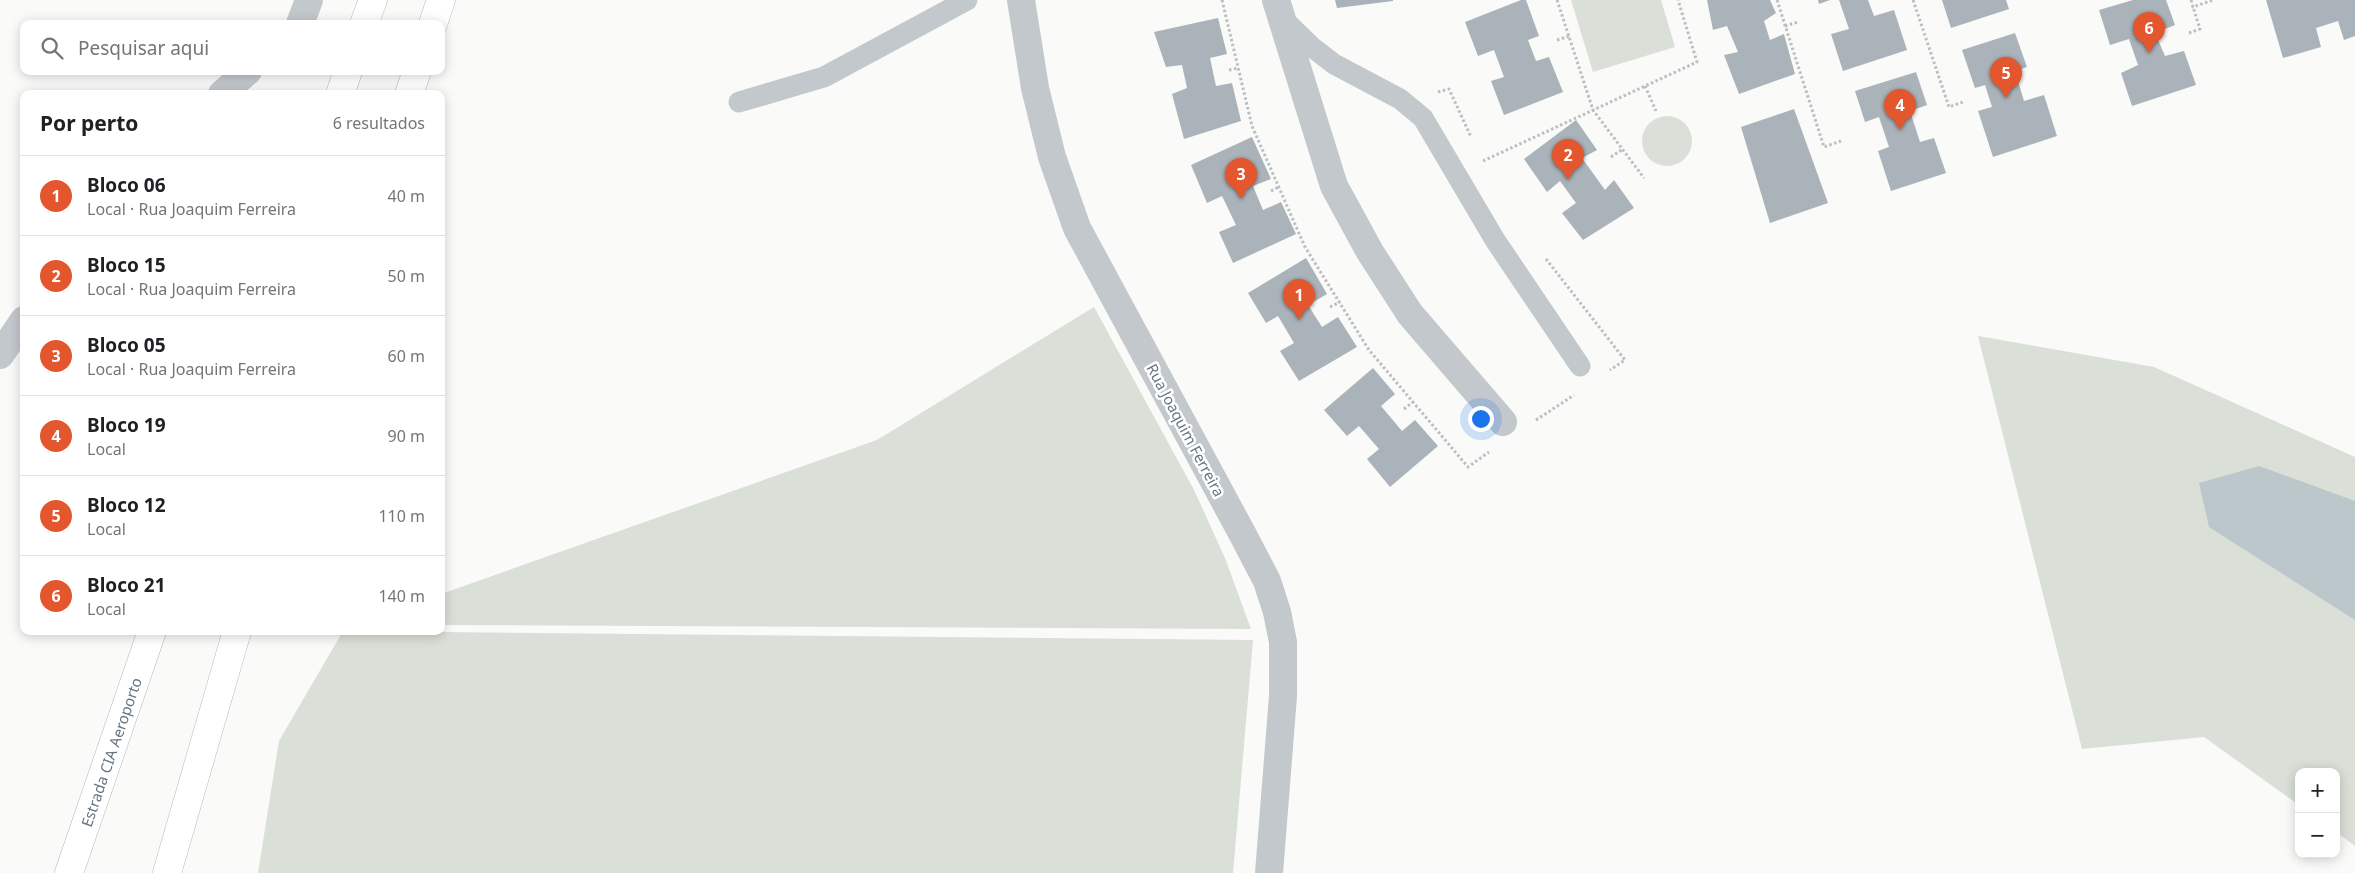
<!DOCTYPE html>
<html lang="pt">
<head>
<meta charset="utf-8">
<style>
  body { margin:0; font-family:"Noto Sans",sans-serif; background:#f2f2f2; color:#202124 }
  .controls { position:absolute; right:15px; bottom:15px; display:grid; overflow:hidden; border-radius:10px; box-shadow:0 2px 12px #0003 }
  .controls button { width:45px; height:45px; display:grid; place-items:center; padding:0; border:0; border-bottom:1px solid #e0e0e0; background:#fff; color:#202124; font:25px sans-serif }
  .you { position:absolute; left:1480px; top:418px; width:18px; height:18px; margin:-12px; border:4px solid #fff; border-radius:50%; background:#1a73e8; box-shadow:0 0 0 8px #1a73e833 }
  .badge { display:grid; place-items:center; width:32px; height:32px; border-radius:50%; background:#e4572e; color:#fff; font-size:16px; font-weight:700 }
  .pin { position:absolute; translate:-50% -41px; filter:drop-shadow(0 1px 2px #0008) }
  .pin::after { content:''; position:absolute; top:26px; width:18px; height:15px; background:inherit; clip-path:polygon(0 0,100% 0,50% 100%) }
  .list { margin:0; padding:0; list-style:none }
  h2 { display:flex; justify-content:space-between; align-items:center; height:65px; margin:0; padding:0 20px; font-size:21px }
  h2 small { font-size:16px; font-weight:400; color:#757577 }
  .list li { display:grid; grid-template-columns:32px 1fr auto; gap:15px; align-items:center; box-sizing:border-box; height:80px; padding:0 20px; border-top:1px solid #e0e0e0 }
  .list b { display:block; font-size:19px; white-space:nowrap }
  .list p { margin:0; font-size:16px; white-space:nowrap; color:#757577 }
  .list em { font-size:16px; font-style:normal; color:#757577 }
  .icon { flex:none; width:28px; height:28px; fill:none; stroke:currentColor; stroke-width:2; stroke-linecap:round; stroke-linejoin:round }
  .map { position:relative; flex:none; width:2355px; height:873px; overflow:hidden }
  .search { position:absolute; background:#fff; box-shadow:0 2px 12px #0003; left:20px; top:20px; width:425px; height:55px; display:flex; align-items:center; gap:12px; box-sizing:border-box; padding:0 18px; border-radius:10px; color:#757577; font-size:19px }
  .panel { position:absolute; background:#fff; box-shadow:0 2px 12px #0003; left:20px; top:90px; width:425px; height:545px; border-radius:10px }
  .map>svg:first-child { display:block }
  .green { fill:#dadfd7 }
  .water { fill:#bbc7cb }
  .building { fill:#aab3b9 }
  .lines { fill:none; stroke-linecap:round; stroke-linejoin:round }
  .trunk-casing { stroke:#b4b9bd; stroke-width:29 }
  .path { stroke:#bbbfc2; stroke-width:3; stroke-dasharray:2.5 2.5; stroke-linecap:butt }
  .service { stroke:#c3c8cc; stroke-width:21 }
  .minor { stroke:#c3c8cc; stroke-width:28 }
  .tertiary { stroke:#c3c8cc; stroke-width:28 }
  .trunk { stroke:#fff; stroke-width:28 }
  .labels { text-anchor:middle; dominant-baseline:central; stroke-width:5; stroke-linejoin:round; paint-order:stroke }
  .street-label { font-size:15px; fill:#657683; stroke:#fff }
</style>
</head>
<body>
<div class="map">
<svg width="2355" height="873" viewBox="0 0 2355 873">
  <rect width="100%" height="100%" fill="#fafaf8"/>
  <g class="green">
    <polygon points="1571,0 1661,0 1675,47 1593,72"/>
    <circle cx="1667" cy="141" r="25"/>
    <polygon points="1094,307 1194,490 1225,558 1251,629 441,625 441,594 877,440"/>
    <polygon points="1978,336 2154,367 2355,457 2355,846 2336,832 2336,772 2299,772 2299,805 2204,737 2082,749"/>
    <polygon points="343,631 1253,640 1233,873 258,873 279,741"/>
  </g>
  <polygon class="water" points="2259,466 2355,501 2355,620 2209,527 2199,483"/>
  <g class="building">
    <polygon points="1335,0 1393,0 1393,1 1337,8"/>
    <polygon points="1521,0 1526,0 1539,36 1528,40 1536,61 1549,57 1563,92 1504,115 1491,81 1504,77 1494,50 1478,56 1465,22"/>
    <polygon points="1707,0 1770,0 1776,13 1764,21 1770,40 1784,34 1795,74 1739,94 1724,55 1738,52 1727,26 1713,30"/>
    <polygon points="1818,0 1830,0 1819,4"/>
    <polygon points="1839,0 1868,0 1874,16 1894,10 1907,50 1843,71 1831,34 1849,29"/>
    <polygon points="1942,0 2006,0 2009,9 1951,28"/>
    <polygon points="2133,0 2166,0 2175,25 2155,33 2165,56 2184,51 2196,85 2132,106 2121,73 2138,65 2129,39 2110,45 2099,10"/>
    <polygon points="2266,0 2355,0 2355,36 2344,40 2338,21 2316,28 2321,47 2283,58"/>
    <polygon points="1218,18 1227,54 1210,58 1216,86 1232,83 1241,121 1184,139 1172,94 1187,88 1182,65 1166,67 1154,32"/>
    <polygon points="2015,33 2027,67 2015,71 2024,101 2044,95 2057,136 1993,157 1978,111 1992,107 1985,85 1975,88 1962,50"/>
    <polygon points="1916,72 1927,105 1910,111 1920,142 1934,138 1946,173 1891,191 1878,151 1889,147 1879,117 1865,122 1855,91"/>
    <polygon points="1794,109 1828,203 1770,223 1741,127"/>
    <polygon points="1576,120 1597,150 1582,158 1605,190 1614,180 1634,208 1583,240 1562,213 1576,203 1560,181 1547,192 1524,159"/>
    <polygon points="1252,137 1271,179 1253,186 1263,210 1281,202 1296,234 1233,263 1219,232 1236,225 1222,196 1207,203 1191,165"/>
    <polygon points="1306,258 1327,294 1308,305 1322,327 1338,317 1357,347 1299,381 1280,351 1294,343 1278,316 1266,323 1248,293"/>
    <polygon points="1373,368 1395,394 1381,406 1402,431 1415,420 1438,446 1390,487 1367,459 1379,449 1359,426 1347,436 1324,410"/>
  </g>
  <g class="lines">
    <g class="trunk-casing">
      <g id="trunk">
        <polyline points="364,24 373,0"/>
        <polyline points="433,24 441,0"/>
        <polyline points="340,94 348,71"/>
        <polyline points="409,94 417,71"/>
        <polyline points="69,873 152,631"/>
        <polyline points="167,873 237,631"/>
      </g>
    </g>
    <g class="path">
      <polyline points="1222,0 1252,126 1305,247 1369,350 1468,467 1489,452"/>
      <polyline points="1557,0 1593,110 1644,178"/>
      <polyline points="1777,0 1824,147 1841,141"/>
      <polyline points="1913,0 1949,107 1963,102"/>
      <polyline points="2191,0 2193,7 2213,0"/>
      <polyline points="1785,26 1798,22"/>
      <polyline points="2189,33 2200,29 2193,7"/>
      <polyline points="1557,40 1570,36"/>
      <polyline points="1229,70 1238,68"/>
      <polyline points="1645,86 1656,111"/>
      <polyline points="1438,92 1449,89 1471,137"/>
      <polyline points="1611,157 1623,149"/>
      <polyline points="1483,161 1697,62 1678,0"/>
      <polyline points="1271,191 1279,187"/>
      <polyline points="1546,259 1625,360 1610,370"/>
      <polyline points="1330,307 1340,302"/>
      <polyline points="1404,409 1413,402"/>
      <polyline points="1536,420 1574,395"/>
    </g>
    <g class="service">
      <polyline points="1282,18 1312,47 1334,64 1400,99 1423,118 1495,240 1580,366"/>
      <polyline points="739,102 824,77 967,0"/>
    </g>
    <g class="minor">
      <polyline points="1276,0 1334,186 1370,252 1410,314 1503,422"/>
      <polyline points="300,24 309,0"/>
      <polyline points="222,94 248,71"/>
      <polyline points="0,355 24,320"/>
    </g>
    <polyline class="tertiary" points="1021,0 1035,88 1052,157 1077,228 1243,535 1267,581 1277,612 1283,642 1283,696 1269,873"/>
    <use href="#trunk" class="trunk"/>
  </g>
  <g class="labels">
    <g class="street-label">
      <text transform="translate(1186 430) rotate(62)">Rua Joaquim Ferreira</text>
      <text transform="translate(111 752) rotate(-71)">Estrada CIA Aeroporto</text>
    </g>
  </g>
</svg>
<div class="controls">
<button>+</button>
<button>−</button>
</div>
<div class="you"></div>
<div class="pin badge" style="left:1299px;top:320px">1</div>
<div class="pin badge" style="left:1568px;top:180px">2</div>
<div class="pin badge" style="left:1241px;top:199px">3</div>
<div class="pin badge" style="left:1900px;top:130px">4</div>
<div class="pin badge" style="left:2006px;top:98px">5</div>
<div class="pin badge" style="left:2149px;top:53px">6</div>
<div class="search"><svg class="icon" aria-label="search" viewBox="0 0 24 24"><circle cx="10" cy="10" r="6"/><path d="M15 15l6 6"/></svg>Pesquisar aqui</div>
<section class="panel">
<h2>Por perto<small>6 resultados</small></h2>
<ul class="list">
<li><span class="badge">1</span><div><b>Bloco 06</b><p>Local · Rua Joaquim Ferreira</p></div><em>40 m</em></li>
<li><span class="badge">2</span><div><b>Bloco 15</b><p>Local · Rua Joaquim Ferreira</p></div><em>50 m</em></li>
<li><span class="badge">3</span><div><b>Bloco 05</b><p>Local · Rua Joaquim Ferreira</p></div><em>60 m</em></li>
<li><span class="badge">4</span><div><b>Bloco 19</b><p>Local</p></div><em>90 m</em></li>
<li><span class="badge">5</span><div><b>Bloco 12</b><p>Local</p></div><em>110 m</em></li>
<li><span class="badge">6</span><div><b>Bloco 21</b><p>Local</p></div><em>140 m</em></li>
</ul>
</section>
</div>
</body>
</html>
